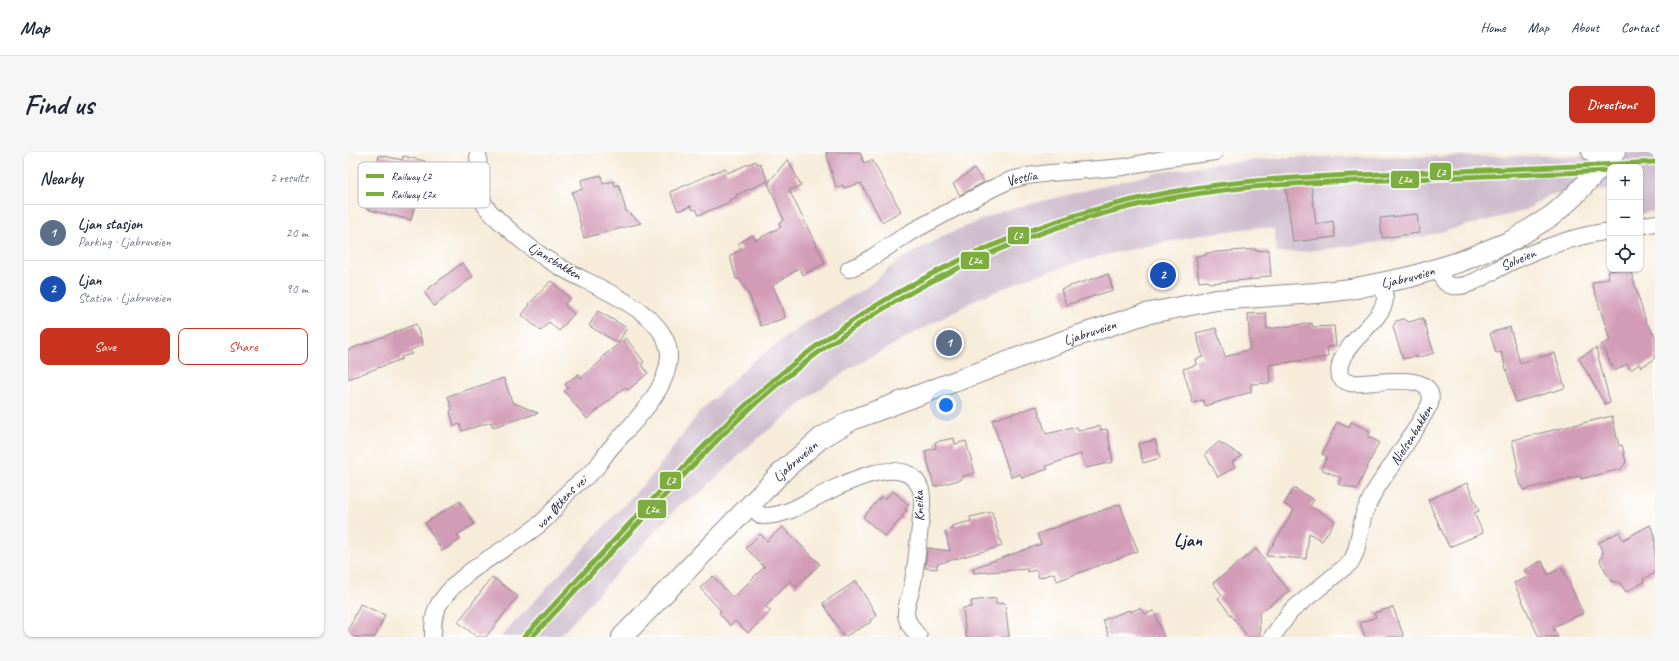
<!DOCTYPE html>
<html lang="en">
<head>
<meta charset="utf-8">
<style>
  body { margin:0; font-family:Caveat,sans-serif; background:#f6f6f7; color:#1f2937 }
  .controls { position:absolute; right:12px; top:12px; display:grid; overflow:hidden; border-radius:8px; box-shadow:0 1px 3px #0004 }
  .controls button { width:36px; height:36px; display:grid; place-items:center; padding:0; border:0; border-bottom:1px solid #e0e1e3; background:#fff; color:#1f2937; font:20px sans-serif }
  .you { position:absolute; left:598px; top:253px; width:14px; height:14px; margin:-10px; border:3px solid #fff; border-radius:50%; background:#1a73e8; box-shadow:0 0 0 6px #1a73e833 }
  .badge { display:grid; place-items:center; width:26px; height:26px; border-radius:50%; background:#c8321e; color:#fff; font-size:13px; font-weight:700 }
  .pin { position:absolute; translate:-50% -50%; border:2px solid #fff; box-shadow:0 1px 4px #0006 }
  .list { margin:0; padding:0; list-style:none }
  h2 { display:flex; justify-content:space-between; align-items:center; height:52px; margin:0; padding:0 16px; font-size:17px }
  h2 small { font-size:13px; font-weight:400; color:#747a83 }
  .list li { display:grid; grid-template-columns:26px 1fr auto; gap:12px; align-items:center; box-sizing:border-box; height:56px; padding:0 16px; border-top:1px solid #e0e1e3 }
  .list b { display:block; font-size:15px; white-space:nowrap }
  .list p { margin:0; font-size:13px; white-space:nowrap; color:#747a83 }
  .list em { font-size:13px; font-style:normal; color:#747a83 }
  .actions { display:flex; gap:8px; padding:12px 16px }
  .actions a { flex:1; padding:9px 0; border:1px solid #c8321e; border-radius:8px; text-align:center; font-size:14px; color:#c8321e }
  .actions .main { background:#c8321e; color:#fff }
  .icon { flex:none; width:22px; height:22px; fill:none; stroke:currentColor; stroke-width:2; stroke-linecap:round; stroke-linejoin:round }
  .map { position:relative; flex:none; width:1307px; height:485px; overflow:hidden; border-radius:8px }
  header { display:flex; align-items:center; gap:24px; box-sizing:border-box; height:56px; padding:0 20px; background:#fff; border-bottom:1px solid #e0e1e3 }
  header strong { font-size:19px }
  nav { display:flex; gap:22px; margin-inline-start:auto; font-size:14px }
  .intro { display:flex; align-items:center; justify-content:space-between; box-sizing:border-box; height:96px; padding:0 24px }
  h1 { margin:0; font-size:28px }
  .button { padding:10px 18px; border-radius:8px; background:#c8321e; color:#fff; font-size:14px; font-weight:700 }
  main { display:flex; gap:24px; padding:0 24px }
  aside { flex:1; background:#fff; border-radius:8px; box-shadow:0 1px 3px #0004 }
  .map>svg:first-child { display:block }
  .industrial { fill:#cfbdce }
  .building { fill:#d29bb6 }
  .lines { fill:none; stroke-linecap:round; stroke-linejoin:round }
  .minor-casing { stroke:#8c878a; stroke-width:18 }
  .tertiary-casing { stroke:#8c878a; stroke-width:22 }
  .minor { stroke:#fff; stroke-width:16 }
  .tertiary { stroke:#fff; stroke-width:20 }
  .rail-1-casing { stroke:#fff; stroke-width:8 }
  .rail-2-casing { stroke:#fff; stroke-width:8 }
  .rail-1 { stroke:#7dad3e; stroke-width:5 }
  .rail-2 { stroke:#7dad3e; stroke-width:5 }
  .labels { text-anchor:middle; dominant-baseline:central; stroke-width:3; stroke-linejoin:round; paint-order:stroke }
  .street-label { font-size:14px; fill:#22223b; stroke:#fff }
  .district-label { font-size:18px; font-weight:bold; fill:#22223b; stroke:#fff }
  .key { fill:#fff; stroke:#bdbdc4; stroke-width:1 }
  .key-label { font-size:11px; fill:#22223b }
  .line-badge { stroke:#fff; stroke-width:1.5 }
  .badge-label { font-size:11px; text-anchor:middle; font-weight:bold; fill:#fff }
</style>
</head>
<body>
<header>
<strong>Map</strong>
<nav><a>Home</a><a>Map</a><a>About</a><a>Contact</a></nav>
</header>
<div class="intro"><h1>Find us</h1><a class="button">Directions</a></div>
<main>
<aside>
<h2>Nearby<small>2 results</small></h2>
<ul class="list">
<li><span class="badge" style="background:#5c6f8a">1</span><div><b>Ljan stasjon</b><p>Parking · Ljabruveien</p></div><em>20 m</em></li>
<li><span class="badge" style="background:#1a4fb4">2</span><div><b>Ljan</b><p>Station · Ljabruveien</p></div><em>90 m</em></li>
</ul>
<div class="actions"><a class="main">Save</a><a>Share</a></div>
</aside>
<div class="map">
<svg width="1307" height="485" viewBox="0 0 1307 485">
  <rect width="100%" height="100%" fill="#fff"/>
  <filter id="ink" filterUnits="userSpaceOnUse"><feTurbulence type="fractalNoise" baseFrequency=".025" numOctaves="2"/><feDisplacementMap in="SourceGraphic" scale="8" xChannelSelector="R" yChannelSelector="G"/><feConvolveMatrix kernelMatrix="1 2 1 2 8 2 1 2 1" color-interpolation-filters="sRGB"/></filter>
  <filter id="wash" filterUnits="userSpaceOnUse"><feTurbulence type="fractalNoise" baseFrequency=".012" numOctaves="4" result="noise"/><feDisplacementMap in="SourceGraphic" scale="16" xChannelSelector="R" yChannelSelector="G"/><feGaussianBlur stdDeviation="0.9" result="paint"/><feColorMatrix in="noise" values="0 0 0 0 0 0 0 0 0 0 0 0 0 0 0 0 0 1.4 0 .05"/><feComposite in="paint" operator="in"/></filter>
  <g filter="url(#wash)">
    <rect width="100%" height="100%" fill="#f7ecda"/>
    <polygon class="industrial" points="1294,0 1307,0 1307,59 1292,62 1292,15 1262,15 1262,38 1201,43 1176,59 1073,85 953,100 929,101 926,77 910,75 857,82 756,103 685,124 629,147 501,217 468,240 403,292 349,344 333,351 211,485 153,485 306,321 351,261 404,210 456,172 519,135 551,108 599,82 655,59 808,21 873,11 947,5 1234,4"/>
    <g id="blocks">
      <g class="building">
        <polygon points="478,0 512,0 516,11 524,8 553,59 534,70 513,31 496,36 495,33 488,36"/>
        <polygon points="31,3 54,8 55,4 77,9 73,28 79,29 74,51 68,49 63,68 18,57"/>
        <polygon points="440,7 453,34 441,38 477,111 455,123 452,116 425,133 437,166 413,174 401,143 391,127 388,127 382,104 394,97 390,92 404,83 408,88 433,75 431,71 436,68 420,31"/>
        <polygon points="408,9 409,12 412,11 420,29 388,43 389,45 381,48 382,50 351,63 348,57 345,58 343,54 330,59 322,40 377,16 379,21"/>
        <polygon points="626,17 636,30 612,43 605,32"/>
        <polygon points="253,23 255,32 266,29 267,34 271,33 278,59 293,71 236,86 224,40 235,37 233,28"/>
        <polygon points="963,33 968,72 985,69 987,85 945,90 938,37"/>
        <polygon points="1069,62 1071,81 1034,86 1032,66"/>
        <polygon points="908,97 908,99 921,98 923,124 911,125 911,127 861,131 860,129 851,130 848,104 858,103 858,101"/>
        <polygon points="114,111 125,125 86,154 76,140"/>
        <polygon points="1270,117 1282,117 1298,170 1307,184 1307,207 1293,215 1291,212 1283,218 1279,212 1267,219 1253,193 1262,188 1244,131 1261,126 1259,120"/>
        <polygon points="760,122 765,138 718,153 713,137"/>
        <polygon points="203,129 222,146 216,153 226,162 211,179 201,170 193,179 174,163 182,153 181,152"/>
        <polygon points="250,159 279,176 270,191 241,174"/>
        <polygon points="918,161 919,177 964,171 965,175 986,174 988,194 979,195 980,205 921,213 922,231 903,232 903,240 857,254 855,248 845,251 835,217 848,213 847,207 855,205 848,181 868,176 877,205 902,197 900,162"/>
        <polygon points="1075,166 1086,201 1068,206 1068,204 1055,207 1045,175 1048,169 1056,167 1061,170"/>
        <polygon points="68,172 75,193 62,198 64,202 53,205 54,207 0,227 0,198"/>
        <polygon points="1162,175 1172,211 1207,201 1217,236 1168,250 1153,200 1148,201 1142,181"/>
        <polygon points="278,186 296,210 293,212 300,221 280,238 277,235 239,267 216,239 220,236 217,232 230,222 233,226 254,208 254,205"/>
        <polygon points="1248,196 1262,250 1257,252 1231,206"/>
        <polygon points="156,226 164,250 190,261 145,275 143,270 114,279 112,272 106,274 102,259 104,258 100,244"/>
        <polygon points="689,254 698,282 729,275 730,279 752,274 753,278 759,277 765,310 738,316 733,302 698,314 700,317 674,326 673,322 663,325 644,268"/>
        <polygon points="1264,264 1271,294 1274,293 1278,310 1273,317 1233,327 1232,324 1175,338 1174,333 1172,334 1168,318 1170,316 1164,288"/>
        <polygon points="989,270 1001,276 1003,270 1022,279 1020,285 1031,290 1009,337 990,332 993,326 973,317 979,305 974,302"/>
        <polygon points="606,286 607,292 618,289 627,321 613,325 614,327 586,335 577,299 588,296 587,290"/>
        <polygon points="807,288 812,306 795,311 790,292"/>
        <polygon points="871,290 894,304 884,310 887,315 870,325 857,302"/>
        <polygon points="1119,331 1131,359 1126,361 1135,381 1101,395 1080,348"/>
        <polygon points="946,336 966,348 962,354 987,369 974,389 961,381 958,407 918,404 946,358 936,352"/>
        <polygon points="545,339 561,353 557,357 559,358 554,364 555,365 537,385 515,365 534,344 537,347"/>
        <polygon points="112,349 126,372 109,383 112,388 94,399 77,371"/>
        <polygon points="772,352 790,399 709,429 706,421 691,426 688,418 680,420 679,417 626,421 625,416 693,392 689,382"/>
        <polygon points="644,360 654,394 589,412 589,417 577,416 579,396 602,399 597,379 604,377 603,374 623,369 622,365"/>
        <polygon points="1302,373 1307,383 1307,421 1295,427 1296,430 1278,440 1272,431 1263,429 1252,409 1255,400 1250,391 1271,380 1275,388"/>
        <polygon points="434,375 472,412 448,435 442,429 417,454 423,459 400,481 387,469 382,473 371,461 373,459 352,436 365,424 385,446 416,415 398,396 412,382 419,389"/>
        <polygon points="908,397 941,439 911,461 912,485 900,485 870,446 874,443 865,431"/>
        <polygon points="1194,409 1200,423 1214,416 1235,461 1205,475 1210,485 1191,485 1166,431 1180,425 1176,418"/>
        <polygon points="144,425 170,444 138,485 129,485 110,470"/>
        <polygon points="508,429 529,464 522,468 523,470 496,485 475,451"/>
        <polygon points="648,446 648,452 657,451 661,485 618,485 615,456 624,455 623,449"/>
        <polygon points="12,452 37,463 27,485 0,485 0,479"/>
        <polygon points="1045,455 1056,485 1017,485 1012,471 1028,465 1026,461"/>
        <polygon points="792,456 796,462 806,459 816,485 761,485 755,468 781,458 782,460"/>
      </g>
    </g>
  </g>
  <g filter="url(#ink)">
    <use href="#blocks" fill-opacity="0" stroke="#8c878a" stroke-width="1"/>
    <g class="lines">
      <g class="minor-casing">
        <g id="minor">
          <polyline points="1242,0 1256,12"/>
          <polyline points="1292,74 1307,71"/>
          <path id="s1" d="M1090,116C1093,124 1095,132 1104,134C1122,137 1147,117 1163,110C1174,105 1186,100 1197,96C1218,88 1240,82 1262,79"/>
          <path id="s2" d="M501,117L517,110L561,81L647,35L663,28L679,24L702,21L776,15L820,6L867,0"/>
          <path d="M401,354L414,364C424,364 434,362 443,358C471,346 556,290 573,338C576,349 573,363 572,374C570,395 568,415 564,435C562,444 558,452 558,462C559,471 565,478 571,485"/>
          <path id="s3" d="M85,485C85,474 85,461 91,452C114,416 160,398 192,372C205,361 210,351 221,339C229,331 239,325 247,317C252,311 256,304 261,298C283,272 319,241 321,205C323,160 241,133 210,114C191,103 172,88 156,73C147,65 136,56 133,44C129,32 131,13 130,0"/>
          <path id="s4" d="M924,485L943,459L1003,410L1008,399L1016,361L1026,340L1067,278L1082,252C1091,215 1020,234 1002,231C997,230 995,228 992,225C985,194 1035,172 1037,147C1037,142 1034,136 1033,132"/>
        </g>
      </g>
      <g class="tertiary-casing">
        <g id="tertiary">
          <path id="s5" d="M274,485L437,317L473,286L504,268L723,186L797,162L868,148L968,141L1003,137L1062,125L1111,110L1163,89L1205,63L1226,44L1267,0"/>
        </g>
      </g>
      <use href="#minor" class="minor"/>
      <use href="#tertiary" class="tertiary"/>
      <g class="rail-1-casing">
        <path id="rail-1" d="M176,485C219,439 261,393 304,348C346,304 387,260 434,221C545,129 681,66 823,40C899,26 977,24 1055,21C1139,18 1223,15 1307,10"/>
      </g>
      <g class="rail-2-casing">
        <path id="rail-2" d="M184,485C225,441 266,397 307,354C349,309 391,263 440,224C551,134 683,72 823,46C894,33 967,30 1039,28C1113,25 1188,22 1262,19"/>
      </g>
      <use href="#rail-1" class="rail-1"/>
      <use href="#rail-2" class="rail-2"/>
    </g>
  </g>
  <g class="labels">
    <g class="street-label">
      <text stroke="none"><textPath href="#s2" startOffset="196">Vestlia</textPath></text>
      <text stroke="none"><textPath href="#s1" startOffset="96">Solveien</textPath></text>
      <text transform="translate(207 109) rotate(31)">Ljansbakken</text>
      <text stroke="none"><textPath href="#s5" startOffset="895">Ljabruveien</textPath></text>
      <text stroke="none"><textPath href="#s5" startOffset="571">Ljabruveien</textPath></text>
      <text stroke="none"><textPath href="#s4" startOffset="252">Nielsenbakken</textPath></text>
      <text stroke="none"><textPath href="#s5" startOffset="247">Ljabruveien</textPath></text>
      <text stroke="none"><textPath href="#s3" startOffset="194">von Øtkens vei</textPath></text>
      <text transform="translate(571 354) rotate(-92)">Kneika</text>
    </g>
    <g class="district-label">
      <text x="840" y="388">Ljan</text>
    </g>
  </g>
  <rect x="10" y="10" width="132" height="46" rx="6" class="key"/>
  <rect x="18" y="22" width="18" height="4" fill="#7dad3e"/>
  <rect x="18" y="40" width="18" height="4" fill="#7dad3e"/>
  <g class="key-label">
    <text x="43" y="28">Railway L2</text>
    <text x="43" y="46">Railway L2x</text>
  </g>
  <g class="line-badge">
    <rect x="1081" y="10" width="23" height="19" rx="4" fill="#7dad3e"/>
    <rect x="1042" y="18" width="30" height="19" rx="4" fill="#7dad3e"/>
    <rect x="659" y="74" width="23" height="19" rx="4" fill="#7dad3e"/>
    <rect x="612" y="99" width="30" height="19" rx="4" fill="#7dad3e"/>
    <rect x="311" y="319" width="23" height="19" rx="4" fill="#7dad3e"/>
    <rect x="289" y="347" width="30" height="20" rx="4" fill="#7dad3e"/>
  </g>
  <g class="badge-label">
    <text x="1093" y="24">L2</text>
    <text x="1057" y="31">L2x</text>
    <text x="670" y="87">L2</text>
    <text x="627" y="112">L2x</text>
    <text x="323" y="332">L2</text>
    <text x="304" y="361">L2x</text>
  </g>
</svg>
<div class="controls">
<button>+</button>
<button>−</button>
<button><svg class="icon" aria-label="locate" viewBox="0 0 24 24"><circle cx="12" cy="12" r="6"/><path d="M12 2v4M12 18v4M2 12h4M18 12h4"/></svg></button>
</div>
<div class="you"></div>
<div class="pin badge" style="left:601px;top:191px;background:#5c6f8a">1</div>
<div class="pin badge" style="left:815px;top:123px;background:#1a4fb4">2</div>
</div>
</main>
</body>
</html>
